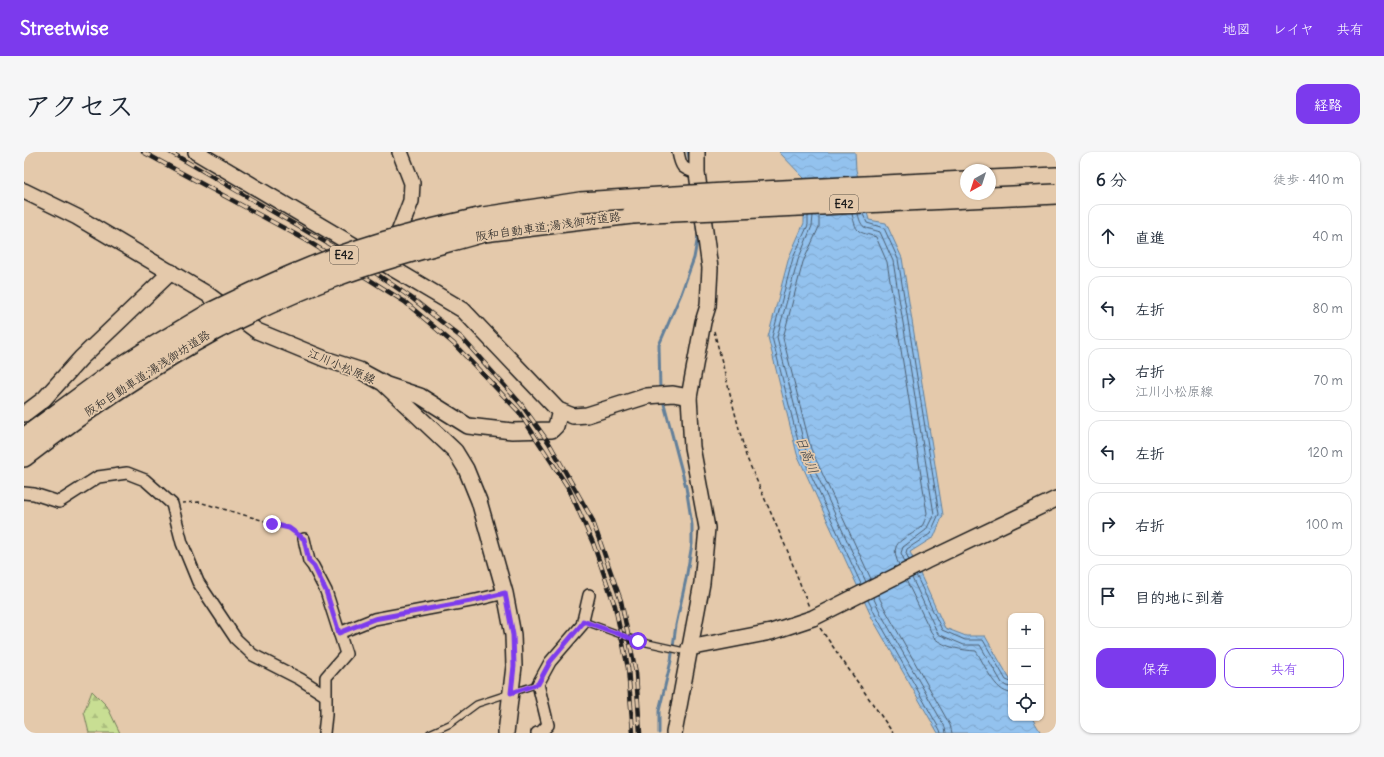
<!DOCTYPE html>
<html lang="ja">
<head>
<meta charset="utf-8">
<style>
  body { margin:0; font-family:Delius,"Klee One",sans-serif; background:#f6f6f7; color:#1f2937 }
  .controls { position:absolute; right:12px; bottom:12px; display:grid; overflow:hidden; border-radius:8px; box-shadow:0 1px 3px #0004 }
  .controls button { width:36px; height:36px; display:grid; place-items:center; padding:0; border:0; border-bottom:1px solid #e0e1e3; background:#fff; color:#1f2937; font:20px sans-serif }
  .compass { position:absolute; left:936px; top:12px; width:36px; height:36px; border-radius:50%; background:#fff; box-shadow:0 1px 3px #0004; rotate:219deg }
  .stop { position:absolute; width:12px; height:12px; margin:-9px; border:3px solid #7c3aed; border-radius:50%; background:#fff }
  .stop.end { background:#7c3aed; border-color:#fff; box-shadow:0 1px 4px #0008 }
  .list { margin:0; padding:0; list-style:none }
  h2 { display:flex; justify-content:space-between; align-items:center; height:52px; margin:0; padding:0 16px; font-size:17px }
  h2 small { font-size:13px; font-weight:400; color:#747a83 }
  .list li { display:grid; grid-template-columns:26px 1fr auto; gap:12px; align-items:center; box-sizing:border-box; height:64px; margin:0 8px 8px; padding:0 8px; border:1px solid #e0e1e3; border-radius:12px }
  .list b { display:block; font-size:15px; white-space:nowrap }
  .list p { margin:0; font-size:13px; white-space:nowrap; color:#747a83 }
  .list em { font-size:13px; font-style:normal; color:#747a83 }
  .actions { display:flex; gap:8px; padding:12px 16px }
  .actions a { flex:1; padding:9px 0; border:1px solid #7c3aed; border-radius:12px; text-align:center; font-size:14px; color:#7c3aed }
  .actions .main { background:#7c3aed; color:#fff }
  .icon { flex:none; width:22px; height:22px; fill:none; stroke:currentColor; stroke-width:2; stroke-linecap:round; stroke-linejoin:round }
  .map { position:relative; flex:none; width:1032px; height:581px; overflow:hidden; border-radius:12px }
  header { display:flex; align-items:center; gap:24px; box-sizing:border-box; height:56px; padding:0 20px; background:#7c3aed; color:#fff }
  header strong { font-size:19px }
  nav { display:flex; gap:22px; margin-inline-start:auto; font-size:14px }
  .intro { display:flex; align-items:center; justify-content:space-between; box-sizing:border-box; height:96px; padding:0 24px }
  h1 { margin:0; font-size:28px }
  .button { padding:10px 18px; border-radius:12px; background:#7c3aed; color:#fff; font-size:14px; font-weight:700 }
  main { display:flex; gap:24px; padding:0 24px }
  aside { flex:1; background:#fff; border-radius:12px; box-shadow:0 1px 3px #0004 }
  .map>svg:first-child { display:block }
  .forest { fill:url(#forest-firs); stroke:#727d58 }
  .water { fill:url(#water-waves); stroke:#63809a }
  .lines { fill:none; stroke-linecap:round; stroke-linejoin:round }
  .shore { stroke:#4c5e70; stroke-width:1 }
  .stream { stroke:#63809a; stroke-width:3 }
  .lane-casing { stroke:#1c1c1c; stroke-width:8 }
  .street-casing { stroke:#1c1c1c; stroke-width:14 }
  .secondary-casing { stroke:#1c1c1c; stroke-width:18 }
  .highway-casing { stroke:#1c1c1c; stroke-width:22 }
  .path { stroke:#1c1c1c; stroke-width:1.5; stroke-dasharray:4 3; stroke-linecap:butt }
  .lane { stroke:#e4c9ab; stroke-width:5.5 }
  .street { stroke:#e4c9ab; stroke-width:11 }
  .secondary { stroke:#e4c9ab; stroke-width:15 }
  .highway { stroke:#e4c9ab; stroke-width:19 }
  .rail-casing { stroke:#1c1c1c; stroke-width:4.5 }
  .rail { stroke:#e4c9ab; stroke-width:3; stroke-dasharray:9; stroke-linecap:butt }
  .highway-bridge-casing { stroke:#1c1c1c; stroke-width:22; stroke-linecap:butt }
  .highway-bridge { stroke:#e4c9ab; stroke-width:19 }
  .route { stroke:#7c3aed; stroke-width:5 }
  .labels { text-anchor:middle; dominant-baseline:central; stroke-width:3.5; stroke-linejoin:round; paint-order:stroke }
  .shield { fill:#e4c9ab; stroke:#585047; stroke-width:1 }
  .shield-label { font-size:11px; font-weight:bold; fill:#1c1c1c }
  .street-label { font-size:12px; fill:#1c1c1c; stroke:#e4c9ab }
  .water-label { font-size:13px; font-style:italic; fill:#343d46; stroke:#e4c9ab }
</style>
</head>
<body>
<header>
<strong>Streetwise</strong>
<nav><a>地図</a><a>レイヤ</a><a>共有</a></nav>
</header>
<div class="intro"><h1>アクセス</h1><a class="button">経路</a></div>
<main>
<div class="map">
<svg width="1032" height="581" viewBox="0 0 1032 581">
  <defs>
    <pattern id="forest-firs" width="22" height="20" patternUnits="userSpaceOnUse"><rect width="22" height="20" fill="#c8de93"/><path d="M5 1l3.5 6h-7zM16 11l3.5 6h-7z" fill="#abbe7e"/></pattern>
    <pattern id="water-waves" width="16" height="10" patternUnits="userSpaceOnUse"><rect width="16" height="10" fill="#93c2ee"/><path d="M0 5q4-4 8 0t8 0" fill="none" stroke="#7ea6cc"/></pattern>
  </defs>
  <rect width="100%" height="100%" fill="#e4c9ab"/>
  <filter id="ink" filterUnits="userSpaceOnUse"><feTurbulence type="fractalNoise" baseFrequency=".025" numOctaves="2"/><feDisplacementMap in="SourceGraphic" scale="8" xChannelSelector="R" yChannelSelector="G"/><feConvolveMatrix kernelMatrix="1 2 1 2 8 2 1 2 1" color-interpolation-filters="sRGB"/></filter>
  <g filter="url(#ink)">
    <polygon class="forest" points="68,539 83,554 96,581 65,581 60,560"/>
    <polygon class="water" points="755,0 831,0 832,18 845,68 862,71 878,106 919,363 910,385 886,400 921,476 942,484 961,484 987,529 987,566 1008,566 1017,581 914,581 848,466 773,302 744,185 765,105 780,71 780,26"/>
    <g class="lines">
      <g class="shore">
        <path d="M828,62C833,83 834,79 852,85L863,110L903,361C902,365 900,372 897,375C882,389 863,387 875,413"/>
        <path d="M834,62C838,79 842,75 856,80L869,109L910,362L902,378L879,395L877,401L881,410"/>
        <polyline points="839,62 843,71 860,76 874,107 915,362 906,382 883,397 882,401 885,408"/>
        <polyline points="784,64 784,73 769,106 748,185 777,301 837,432"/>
        <polyline points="789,64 788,74 774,108 753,185 782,299 842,430"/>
        <polyline points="795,64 795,75 779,110 759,186 787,297 847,427"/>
        <polyline points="892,423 918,478 941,488 959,488 982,528 987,530"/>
        <polyline points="888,426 914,482 940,493 956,493 978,531 982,534 987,535"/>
        <path d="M882,428L910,486C922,496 938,498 952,499C961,512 970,540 987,541"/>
        <polyline points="854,443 862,459 926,573 928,581"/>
        <polyline points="849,445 857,462 921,575 922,581"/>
        <polyline points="844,448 852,464 916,578 917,581"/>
      </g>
      <g class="stream">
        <polyline points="664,0 666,12"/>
        <polyline points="636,239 635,193 657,142 670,106 674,84 672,68"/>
        <polyline points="635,581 635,559 647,509 652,473 662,427 668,392 668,373 662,335 639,248"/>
      </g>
      <g class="lane-casing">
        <g id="lane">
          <polyline points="559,469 614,489 664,500"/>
          <polyline points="406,581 426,572 453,552 514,532"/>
        </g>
      </g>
      <g class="street-casing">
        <g id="street">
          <path d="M654,0C657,16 658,16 673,21"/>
          <polyline points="0,341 10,342 35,350 74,325 103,321 121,328 148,352 158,391 174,430 212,487 229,503 276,527 301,543"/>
          <polyline points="280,387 285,409 289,414 302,439 322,502 302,525 302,563 300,581"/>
          <polyline points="315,481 350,467 452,448 481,441"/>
          <polyline points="513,581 517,580 524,573 514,532 526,510 558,473 565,443"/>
        </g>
      </g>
      <g class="secondary-casing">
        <g id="secondary">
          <polyline points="172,0 439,158 534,258 549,264 563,263 623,244 649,242 665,245"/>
          <polyline points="0,39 53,65 183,142 233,179 301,207 335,218 359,231 431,299 442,317 455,349 481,441 489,483 490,514 482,581"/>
          <polyline points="370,93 387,49 388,31 376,0"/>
          <polyline points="363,233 396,244 444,274 488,279 528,278 532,274 536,259"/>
          <polyline points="0,262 20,247 57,206 147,120"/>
          <polyline points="665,496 747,480 789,466 902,409 1032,347"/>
          <polyline points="650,581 678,431 683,376 668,295 665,245 679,170 684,154 686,116 673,21 673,0"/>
        </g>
      </g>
      <g class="highway-casing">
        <g id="highway">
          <polyline points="966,28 1032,25"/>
          <polyline points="459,65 556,50"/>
          <polyline points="460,80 608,62"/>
          <polyline points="0,286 94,217 124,198 188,160"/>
          <path d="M0,305C61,258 125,214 193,177"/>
        </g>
      </g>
      <g class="path">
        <polyline points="690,179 722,304 764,400 785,455"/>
        <polyline points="158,351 175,350 265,376 272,381"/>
        <polyline points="796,476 869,581"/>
      </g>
      <use href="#lane" class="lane"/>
      <use href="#street" class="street"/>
      <use href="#secondary" class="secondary"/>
      <use href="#highway" class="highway"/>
      <g class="rail-casing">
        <g id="rail">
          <polyline points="119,0 282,88 381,150 430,192 495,260 545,337 569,391 591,454 604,516 609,581"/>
          <polyline points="146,0 334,109 389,147 438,186 497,252 525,291 568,367 597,449 612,521 616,581"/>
        </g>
      </g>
      <use href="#rail" class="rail"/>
      <g class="highway-bridge-casing">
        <g id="highway-bridge">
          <polyline points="556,50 700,41 942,29"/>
          <polyline points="608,62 1032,42"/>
          <path d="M188,160C241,134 295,109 352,92C387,81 423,73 459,65"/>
          <path d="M193,177C233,157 272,139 313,124C361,106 411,94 460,80"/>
        </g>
      </g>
      <use href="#highway-bridge" class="highway-bridge"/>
    </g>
  </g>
  <g class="lines" filter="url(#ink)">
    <polyline class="route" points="248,372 265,376 280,387 285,409 290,414 302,439 315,481 350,467 452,448 481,441 489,483 490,514 487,541 514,532 526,510 558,472 559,469 614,489"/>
  </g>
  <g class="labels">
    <g class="shield">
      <rect x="806" y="43" width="28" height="18" rx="3"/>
      <rect x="306" y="94" width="28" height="18" rx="3"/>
    </g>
    <g class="shield-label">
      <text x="820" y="52">E42</text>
      <text x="320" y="103">E42</text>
    </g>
    <g class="street-label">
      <text transform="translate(524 74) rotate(-8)">阪和自動車道;湯浅御坊道路</text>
      <text transform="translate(318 214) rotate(23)">江川小松原線</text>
      <text transform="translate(123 221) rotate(-33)">阪和自動車道;湯浅御坊道路</text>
    </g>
    <g class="water-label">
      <text transform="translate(783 303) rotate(69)">日高川</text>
    </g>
  </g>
</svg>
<div class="controls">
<button>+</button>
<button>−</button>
<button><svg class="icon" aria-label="locate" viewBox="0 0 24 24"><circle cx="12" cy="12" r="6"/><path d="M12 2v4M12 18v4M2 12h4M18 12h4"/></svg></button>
</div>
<svg class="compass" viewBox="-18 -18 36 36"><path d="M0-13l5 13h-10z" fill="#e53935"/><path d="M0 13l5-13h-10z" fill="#747a83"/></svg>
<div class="stop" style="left:614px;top:489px"></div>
<div class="stop end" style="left:248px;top:372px"></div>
</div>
<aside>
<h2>6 分<small>徒歩 · 410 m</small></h2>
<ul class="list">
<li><svg class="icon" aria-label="ahead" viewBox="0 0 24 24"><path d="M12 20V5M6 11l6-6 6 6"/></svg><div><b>直進</b></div><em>40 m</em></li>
<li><svg class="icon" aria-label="left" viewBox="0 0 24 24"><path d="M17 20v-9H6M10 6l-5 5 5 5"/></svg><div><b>左折</b></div><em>80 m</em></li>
<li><svg class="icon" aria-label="right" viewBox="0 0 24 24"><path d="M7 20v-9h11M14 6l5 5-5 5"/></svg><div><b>右折</b><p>江川小松原線</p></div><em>70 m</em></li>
<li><svg class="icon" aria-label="left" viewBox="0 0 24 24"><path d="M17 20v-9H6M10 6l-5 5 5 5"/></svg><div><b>左折</b></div><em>120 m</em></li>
<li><svg class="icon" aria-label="right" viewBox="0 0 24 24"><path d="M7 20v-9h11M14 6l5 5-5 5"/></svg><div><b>右折</b></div><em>100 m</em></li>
<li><svg class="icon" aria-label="arrive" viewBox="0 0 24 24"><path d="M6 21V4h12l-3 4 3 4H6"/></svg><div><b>目的地に到着</b></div></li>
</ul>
<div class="actions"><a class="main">保存</a><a>共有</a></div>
</aside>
</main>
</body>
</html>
